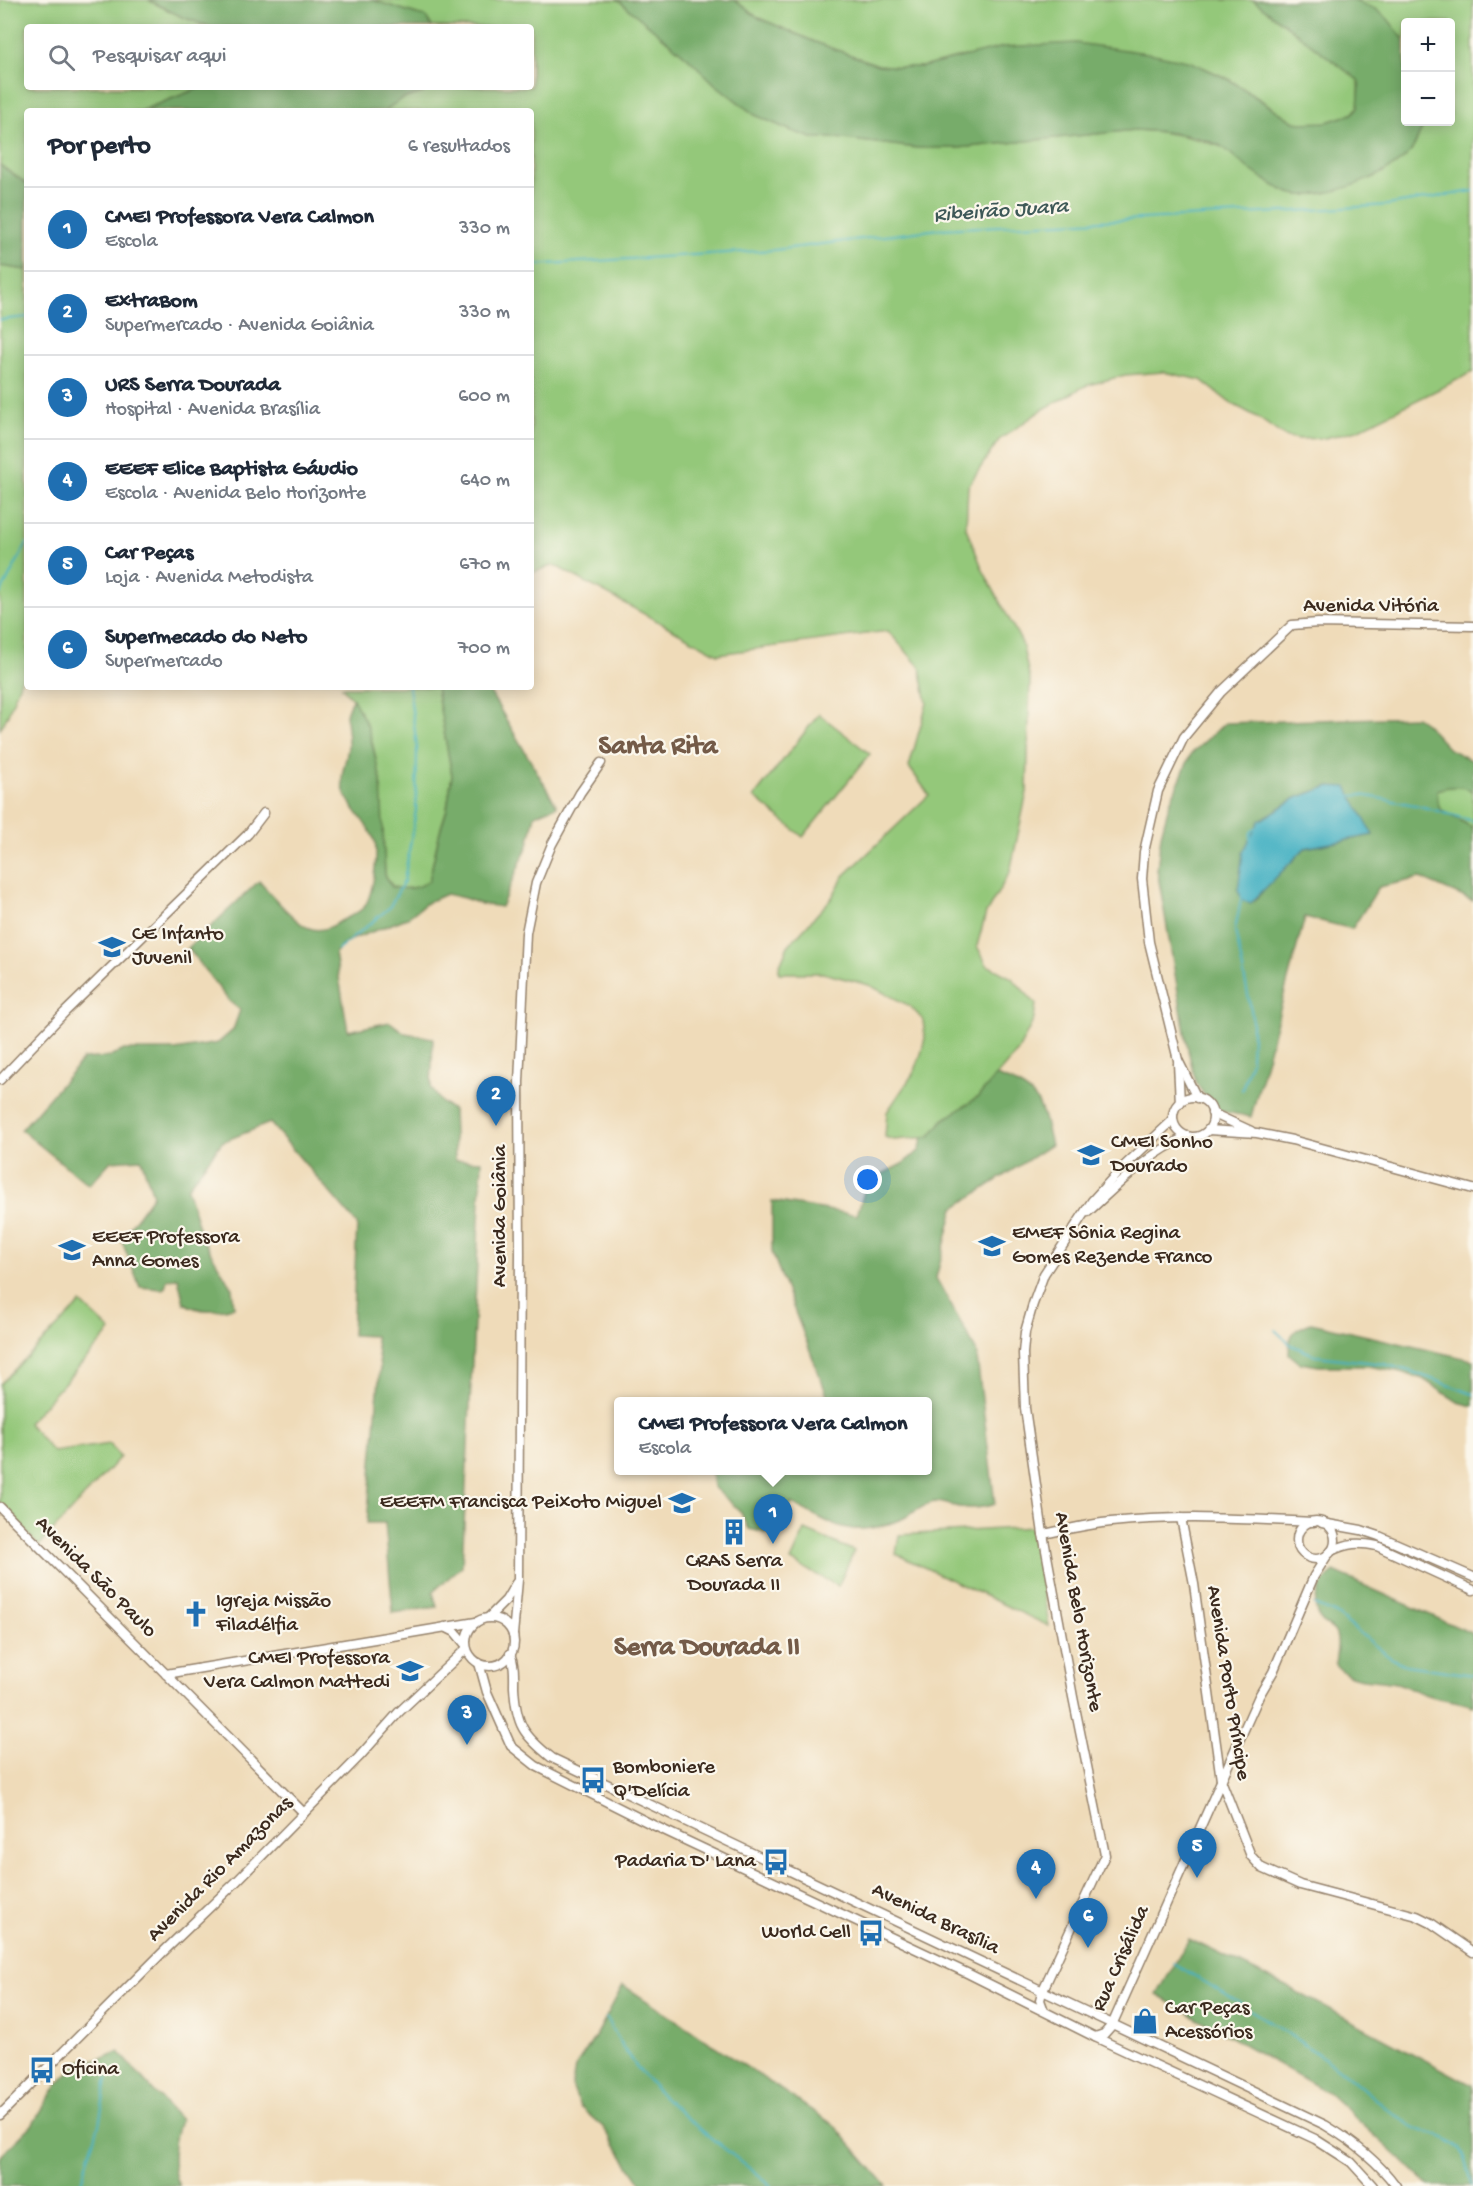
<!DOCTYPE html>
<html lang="pt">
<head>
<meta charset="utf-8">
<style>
  body { margin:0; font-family:"Gochi Hand",sans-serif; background:#f6f6f7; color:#1f2937 }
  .controls { position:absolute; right:18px; top:18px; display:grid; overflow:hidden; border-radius:6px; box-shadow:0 3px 15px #0003 }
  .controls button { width:54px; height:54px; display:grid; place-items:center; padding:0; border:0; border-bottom:2px solid #e0e1e3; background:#fff; color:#1f2937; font:30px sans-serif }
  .you { position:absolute; left:868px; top:1180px; width:21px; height:21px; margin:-15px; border:4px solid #fff; border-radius:50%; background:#1a73e8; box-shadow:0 0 0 9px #1a73e833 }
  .badge { display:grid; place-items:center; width:39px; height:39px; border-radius:50%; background:#1f6fb2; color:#fff; font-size:20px; font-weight:700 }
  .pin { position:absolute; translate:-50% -50px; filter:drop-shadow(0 2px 3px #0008) }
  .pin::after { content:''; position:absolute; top:32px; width:21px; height:18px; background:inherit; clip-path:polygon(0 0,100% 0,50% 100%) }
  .popup { position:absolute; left:614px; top:1397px; width:318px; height:78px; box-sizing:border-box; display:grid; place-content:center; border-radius:6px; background:#fff; filter:drop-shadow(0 2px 4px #0005); font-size:20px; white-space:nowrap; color:#747a83 }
  .popup b { font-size:22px; color:#1f2937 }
  .popup::after { content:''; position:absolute; left:50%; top:100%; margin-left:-12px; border:12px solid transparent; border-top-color:#fff }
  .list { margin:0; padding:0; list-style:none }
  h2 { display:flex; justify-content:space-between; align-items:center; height:78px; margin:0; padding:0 24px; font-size:26px }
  h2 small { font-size:20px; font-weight:400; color:#747a83 }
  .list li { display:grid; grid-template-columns:39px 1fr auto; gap:18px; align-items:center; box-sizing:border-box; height:84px; padding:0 24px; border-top:2px solid #e0e1e3 }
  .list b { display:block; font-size:22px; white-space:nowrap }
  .list p { margin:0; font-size:20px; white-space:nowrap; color:#747a83 }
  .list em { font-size:20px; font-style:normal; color:#747a83 }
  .icon { flex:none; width:33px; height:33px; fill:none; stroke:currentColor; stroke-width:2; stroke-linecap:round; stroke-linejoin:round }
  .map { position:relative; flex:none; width:1473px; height:2186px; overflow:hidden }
  .search { position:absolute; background:#fff; box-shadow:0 3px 15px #0003; left:24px; top:24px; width:510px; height:66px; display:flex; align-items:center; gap:15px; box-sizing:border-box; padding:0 21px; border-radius:6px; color:#747a83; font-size:22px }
  .panel { position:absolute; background:#fff; box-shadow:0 3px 15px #0003; left:24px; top:108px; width:510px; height:582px; border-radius:6px }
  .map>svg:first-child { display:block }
  .green { fill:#94c87a; stroke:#68794c; stroke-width:1.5 }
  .forest { fill:#77ac6a; stroke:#596b44; stroke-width:1.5; fill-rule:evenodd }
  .water { fill:#45b1c3; stroke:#406e70; stroke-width:1.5 }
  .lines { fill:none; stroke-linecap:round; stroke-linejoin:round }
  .stream { stroke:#45b1c3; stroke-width:2 }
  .tertiary-casing { stroke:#95826c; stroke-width:11 }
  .tertiary { stroke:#fff; stroke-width:8 }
  .labels { text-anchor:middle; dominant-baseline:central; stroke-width:4.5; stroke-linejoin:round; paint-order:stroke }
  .street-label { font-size:21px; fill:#3b2a1e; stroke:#fbf7ec }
  .poi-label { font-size:21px; fill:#3b2a1e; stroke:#fbf7ec; text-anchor:start }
  .water-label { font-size:22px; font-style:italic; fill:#3e5958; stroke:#fbf7ec }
  .district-label { font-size:27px; font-weight:bold; fill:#745b48; stroke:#fbf7ec }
</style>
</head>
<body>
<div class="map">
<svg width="1473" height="2186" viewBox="0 0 1473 2186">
  <rect width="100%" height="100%" fill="#fbf7ec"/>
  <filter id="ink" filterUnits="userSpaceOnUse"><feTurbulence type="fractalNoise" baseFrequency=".0167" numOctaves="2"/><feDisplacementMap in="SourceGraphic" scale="12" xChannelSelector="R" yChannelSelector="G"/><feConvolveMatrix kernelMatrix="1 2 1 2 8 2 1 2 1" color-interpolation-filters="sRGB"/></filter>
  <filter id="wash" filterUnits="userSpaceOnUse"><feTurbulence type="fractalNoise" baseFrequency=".008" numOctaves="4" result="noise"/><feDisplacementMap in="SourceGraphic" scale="24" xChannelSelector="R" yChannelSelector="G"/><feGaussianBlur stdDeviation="1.35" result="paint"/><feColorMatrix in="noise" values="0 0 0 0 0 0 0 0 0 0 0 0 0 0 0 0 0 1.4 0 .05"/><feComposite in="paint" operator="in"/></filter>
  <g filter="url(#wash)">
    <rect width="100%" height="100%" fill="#efdbb9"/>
    <g class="green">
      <polygon points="0,0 148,0 182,17 211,27 27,27 27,87 202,87 140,111 27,111 27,184 0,165"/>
      <path d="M372,0H618L687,57L715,84L755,115L792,131L812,138H836L918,148H958L1135,130C1166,131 1194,137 1222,147L1411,152L1424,122H1450V22H1406L1405,41C1387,18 1380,11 1353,0H1473V372L1357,430L1325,438L1299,439L1284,436L1257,417L1229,402L1201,380L1163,372L1125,375L1085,386L1042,410L999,440L968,486L966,528L983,570L1022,643L1030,680L1027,792L1010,872L986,913L977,946L987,965L1012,978L1036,1004L1034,1019L1018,1051L978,1097L942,1121L929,1137L894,1140L885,1137L887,1112L915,1071L921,1054L925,1038L923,1020L910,1006L869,985L823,973H779V967L788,946L831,899L844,876L929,795L909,767L927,703L920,667L888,631L718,654L554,565L531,573V111H384L399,100L423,93L429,87H531V27H432L426,17Z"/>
      <path d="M734,0H1253L1358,80C1360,85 1359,88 1359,94C1359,98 1359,104 1358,108C1350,123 1308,125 1294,122L1229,79L1191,62L964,56L922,67H900L878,65L815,42L759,18Z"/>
      <polygon points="0,266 27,270 27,664 7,717 0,729"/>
      <path d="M342,687H436L452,775L447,809L440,831L429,881C417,889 406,890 393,887L385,875C384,853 382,831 380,809C377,761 376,724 342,687Z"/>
      <polygon points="819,714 870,754 803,837 754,797"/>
      <polygon points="1448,786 1467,787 1473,791 1473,828 1440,809 1437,800 1437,790"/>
      <polygon points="81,1303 111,1331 28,1423 53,1452 110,1444 120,1457 39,1546 0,1504 0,1384"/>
      <polygon points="1033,1527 1049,1626 896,1554 899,1535"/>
      <polygon points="805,1530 854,1551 838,1586 791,1561"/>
    </g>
    <g class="forest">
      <polygon points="148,0 372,0 426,17 432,27 211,27 182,17"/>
      <path d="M618,0H734L759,18L815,42L878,65L900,67H922L1003,47L1076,43L1154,54L1191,62L1228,79L1294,122L1301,123L1327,122L1352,114L1358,107L1360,84L1358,80L1253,0H1353L1375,9L1388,19L1405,41L1406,122H1424C1421,131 1417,142 1411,151C1393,175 1323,201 1293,194C1278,190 1251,171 1239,161C1233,156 1227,150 1221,146C1195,134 1164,131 1135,130L958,148H918L836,138H812L792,131L755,115L715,84L687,57Z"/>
      <polygon points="202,87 429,87 423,92 400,100 384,111 140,111"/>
      <polygon points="0,165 27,184 27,270 0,266"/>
      <path d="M436,687H487L557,806L535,815L528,845L501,907L481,904L464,898L446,894L428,902L407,918L346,942L335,953L348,1031L390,1022L405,1033L433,1038L431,1088L442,1103L453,1110L455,1160L482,1161L462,1566L433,1592L437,1607L393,1613L385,1523H367L380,1367L375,1336L352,1335L357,1224L270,1123L222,1142L187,1188L202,1238L232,1288L234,1307C216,1311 200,1313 184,1303L178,1278L167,1279L165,1288L162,1289L140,1287L121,1239L153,1195L141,1159L111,1161L89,1185L21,1130L83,1059L110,1057L124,1050H175L218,1043L233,1030L240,1010L229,1001L188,948L259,881C269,892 296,924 309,928C319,932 330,928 339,922C346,918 357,914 363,908C373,898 378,856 375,842C371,827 349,807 344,791C338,771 349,760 348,742C348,723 341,716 353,699L368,727L381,780L385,875L392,887C406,890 417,889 429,881L440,831L447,809L452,775Z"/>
      <path d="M1416,717L1425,723L1449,749L1473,761V791C1461,785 1449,786 1437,790V800L1440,809L1473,828V901L1420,878L1379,887L1352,929L1305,917L1251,1117L1215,1110L1196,1083L1188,1050L1157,869L1161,835L1169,805L1191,754L1225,723ZM1330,786L1373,835L1305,848L1265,888L1255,901L1259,821L1296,798Z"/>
      <path d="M996,1076C1041,1092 1040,1101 1051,1145L954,1208L936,1278L976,1350L995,1504C983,1508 971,1509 959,1507C951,1506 944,1502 936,1502C926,1502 913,1514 904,1518C854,1540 836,1527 792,1503L776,1535L749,1529L740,1511L713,1487L711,1471L928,1470V1402L837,1401L827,1395L772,1252V1201L857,1215L865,1189L878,1176L902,1164L919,1151L923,1137H929L942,1121L978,1097Z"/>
      <path d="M1311,1323L1473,1360V1406L1458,1402L1423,1379L1397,1371L1368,1366H1319L1300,1363L1289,1354C1289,1334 1292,1330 1311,1323Z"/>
      <path d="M1334,1572L1473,1634V1706C1459,1701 1445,1700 1431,1696C1420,1694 1409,1686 1396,1683C1374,1678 1351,1684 1335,1664C1336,1654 1340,1639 1334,1631C1331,1627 1325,1625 1322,1622C1308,1605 1319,1583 1334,1572Z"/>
      <polygon points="1189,1939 1284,1985 1472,2085 1473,2186 1430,2186 1327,2092 1157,1995"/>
      <polygon points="623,1985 834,2125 887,2186 643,2186 603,2127 580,2107 572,2086 575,2067 597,2034"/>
      <path d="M119,2052L180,2120C173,2142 169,2165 179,2186H0V2157L33,2124L57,2085L82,2060H98Z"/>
    </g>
    <polygon class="water" points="1330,786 1347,787 1373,835 1305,848 1251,903 1243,901 1238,890 1243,852 1259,821 1296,798"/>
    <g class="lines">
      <g class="stream">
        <polyline points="531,265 775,250 939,229 1283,212 1388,205 1473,191"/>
        <polyline points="0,320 27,317"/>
        <polyline points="0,594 27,543"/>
        <polyline points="1351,796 1362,795 1420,806 1473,821"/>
        <polyline points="1250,839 1251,832 1257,827"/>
        <polyline points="1242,895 1235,930 1252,1015 1252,1035 1251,1060 1242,1090"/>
        <polyline points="338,950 389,908 404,881 416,810 417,747 409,687"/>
        <polyline points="1275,1330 1291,1345 1317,1356 1384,1364 1410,1371 1473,1394"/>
        <polyline points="1314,1605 1336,1614 1392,1659 1406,1665 1473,1675"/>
        <path d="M1173,1963C1227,1995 1280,2027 1331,2063C1358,2082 1382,2108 1410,2125C1425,2135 1446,2134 1459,2148C1468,2159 1469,2172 1472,2186"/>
        <path d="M606,2018C614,2032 621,2046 630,2058C667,2110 723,2145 771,2186"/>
        <polyline points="80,2186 99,2125 107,2078"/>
      </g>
    </g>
  </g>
  <g filter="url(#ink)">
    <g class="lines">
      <g class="tertiary-casing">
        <g id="tertiary">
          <polyline points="1178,1063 1180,1103"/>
          <polyline points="0,1080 65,1012 248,834 264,813"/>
          <circle cx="1193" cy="1117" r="20"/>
          <polyline points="1197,1098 1178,1060 1149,942 1142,879 1144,852 1158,791 1184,737 1221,692 1292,625 1318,623 1473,626"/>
          <polyline points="1212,1113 1251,1131"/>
          <polyline points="1208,1130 1257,1133 1292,1140 1473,1189"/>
          <path d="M1088,1212C1120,1183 1147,1154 1188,1136"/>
          <polyline points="0,1507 304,1813"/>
          <polyline points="1181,1518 1194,1584 1221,1780 1251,1856 1262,1868 1300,1885 1417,1916 1431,1923 1473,1952"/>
          <circle cx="1316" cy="1540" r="19"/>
          <polyline points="1322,1523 1361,1530 1379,1536 1473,1577"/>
          <path d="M1043,1534C1065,1530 1088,1524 1111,1522C1178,1515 1247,1519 1314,1522"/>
          <path d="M1331,1551C1348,1543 1358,1542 1377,1546L1473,1590"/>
          <polyline points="489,1617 506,1600 516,1583"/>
          <circle cx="490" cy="1642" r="24"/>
          <polyline points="445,1627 455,1632 465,1644"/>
          <polyline points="513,1635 518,1580 520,1254 519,1082 526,933 536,883 552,844 580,793 601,763"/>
          <path d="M510,1654C515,1665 514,1675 514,1687C516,1725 523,1735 552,1758L1325,2125C1352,2141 1377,2160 1396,2186"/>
          <polyline points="479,1663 487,1692 511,1746 536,1766 653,1825 969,1974 1095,2037 1315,2139 1351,2162 1373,2186"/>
          <polyline points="166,1674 476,1622"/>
          <polyline points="1044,2011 1040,2000 1042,1992 1105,1855 1073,1697 1043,1534 1025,1408 1023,1353 1025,1332 1033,1304 1044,1274 1092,1201 1121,1169 1173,1120"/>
          <polyline points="1095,2037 1104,2034 1112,2025 1259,1696 1273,1672 1314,1576 1328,1554"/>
          <polyline points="0,2115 162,1953 235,1883 359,1757 399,1712 466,1649"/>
        </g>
      </g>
      <use href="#tertiary" class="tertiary"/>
    </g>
  </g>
  <defs>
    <g id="school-bare" transform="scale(2.07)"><path d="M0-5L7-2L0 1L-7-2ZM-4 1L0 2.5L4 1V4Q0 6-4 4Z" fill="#1f6fb2" stroke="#fbf7ec" stroke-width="2.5" paint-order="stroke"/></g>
    <g id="building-bare" transform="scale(2.07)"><path d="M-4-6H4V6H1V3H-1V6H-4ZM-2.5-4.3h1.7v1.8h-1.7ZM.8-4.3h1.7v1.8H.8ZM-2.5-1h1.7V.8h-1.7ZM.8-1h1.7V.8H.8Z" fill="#1f6fb2" stroke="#fbf7ec" stroke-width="2.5" paint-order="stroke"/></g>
    <g id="church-bare" transform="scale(2.07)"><path d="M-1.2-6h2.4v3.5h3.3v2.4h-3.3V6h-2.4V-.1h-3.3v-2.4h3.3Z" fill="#1f6fb2" stroke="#fbf7ec" stroke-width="2.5" paint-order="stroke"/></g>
    <g id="bus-bare" transform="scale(2.07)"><path d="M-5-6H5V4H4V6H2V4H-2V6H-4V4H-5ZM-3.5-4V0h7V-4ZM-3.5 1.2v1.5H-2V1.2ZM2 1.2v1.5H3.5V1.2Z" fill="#1f6fb2" stroke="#fbf7ec" stroke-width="2.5" paint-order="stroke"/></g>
    <g id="shop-bare" transform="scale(2.07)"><path d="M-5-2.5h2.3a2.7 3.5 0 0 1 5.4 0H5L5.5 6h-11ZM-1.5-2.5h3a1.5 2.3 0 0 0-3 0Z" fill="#1f6fb2" stroke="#fbf7ec" stroke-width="2.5" paint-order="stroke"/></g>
  </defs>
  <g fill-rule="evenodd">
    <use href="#school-bare" x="112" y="947"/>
    <use href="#school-bare" x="1091" y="1155"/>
    <use href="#school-bare" x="992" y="1246"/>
    <use href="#school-bare" x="72" y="1250"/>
    <use href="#school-bare" x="682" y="1503"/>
    <use href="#building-bare" x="734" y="1532"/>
    <use href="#church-bare" x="196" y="1614"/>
    <use href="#school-bare" x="410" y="1671"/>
    <use href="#bus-bare" x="593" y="1780"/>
    <use href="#bus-bare" x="776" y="1862"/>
    <use href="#bus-bare" x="871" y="1933"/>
    <use href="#shop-bare" x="1145" y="2021"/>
    <use href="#bus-bare" x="42" y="2070"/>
  </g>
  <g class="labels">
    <g class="street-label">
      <text x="1371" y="607">Avenida Vitória</text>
      <text transform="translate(501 1216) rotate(-90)">Avenida Goiânia</text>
      <text transform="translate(95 1578) rotate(45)">Avenida São Paulo</text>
      <text transform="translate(1077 1612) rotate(80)">Avenida Belo Horizonte</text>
      <text transform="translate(1227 1683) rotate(81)">Avenida Porto Príncipe</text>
      <text transform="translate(221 1870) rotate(-45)">Avenida Rio Amazonas</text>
      <text transform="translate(935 1920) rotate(26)">Avenida Brasília</text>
      <text transform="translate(1122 1959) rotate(-66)">Rua Crisálida</text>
    </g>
    <g class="poi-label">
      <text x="132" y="935">CE Infanto<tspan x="132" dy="24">Juvenil</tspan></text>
      <text x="1111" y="1143">CMEI Sonho<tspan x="1111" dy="24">Dourado</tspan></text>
      <text x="1012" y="1234">EMEF Sônia Regina<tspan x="1012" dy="24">Gomes Rezende Franco</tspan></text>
      <text x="92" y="1238">EEEF Professora<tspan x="92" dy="24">Anna Gomes</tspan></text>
      <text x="662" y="1503" text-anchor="end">EEEFM Francisca Peixoto Miguel</text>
      <text x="734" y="1562" text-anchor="middle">CRAS Serra<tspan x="734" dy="24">Dourada II</tspan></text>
      <text x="216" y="1602">Igreja Missão<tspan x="216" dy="24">Filadélfia</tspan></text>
      <text x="390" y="1659" text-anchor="end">CMEI Professora<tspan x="390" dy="24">Vera Calmon Mattedi</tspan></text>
      <text x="613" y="1768">Bomboniere<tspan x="613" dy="24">Q'Delícia</tspan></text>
      <text x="756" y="1862" text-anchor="end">Padaria D' Lana</text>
      <text x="851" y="1933" text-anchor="end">World Cell</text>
      <text x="1165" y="2009">Car Peças<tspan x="1165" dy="24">Acessórios</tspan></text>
      <text x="62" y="2070">Oficina</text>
    </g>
    <g class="water-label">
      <text transform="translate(1001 212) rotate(-4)">Ribeirão Juara</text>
    </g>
    <g class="district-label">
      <text x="658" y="748">Santa Rita</text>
      <text x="707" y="1649">Serra Dourada II</text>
    </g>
  </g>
</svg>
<div class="controls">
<button>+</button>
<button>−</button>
</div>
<div class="you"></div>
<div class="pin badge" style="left:773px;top:1544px">1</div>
<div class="popup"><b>CMEI Professora Vera Calmon</b>Escola</div>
<div class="pin badge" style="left:496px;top:1126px">2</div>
<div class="pin badge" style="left:467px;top:1745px">3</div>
<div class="pin badge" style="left:1036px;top:1899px">4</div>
<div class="pin badge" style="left:1197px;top:1878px">5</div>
<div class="pin badge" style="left:1088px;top:1948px">6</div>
<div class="search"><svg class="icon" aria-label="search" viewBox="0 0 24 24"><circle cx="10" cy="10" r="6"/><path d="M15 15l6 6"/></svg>Pesquisar aqui</div>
<section class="panel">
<h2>Por perto<small>6 resultados</small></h2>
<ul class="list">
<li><span class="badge">1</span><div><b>CMEI Professora Vera Calmon</b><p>Escola</p></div><em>330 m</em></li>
<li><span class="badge">2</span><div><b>ExtraBom</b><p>Supermercado · Avenida Goiânia</p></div><em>330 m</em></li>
<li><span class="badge">3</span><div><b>URS Serra Dourada</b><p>Hospital · Avenida Brasília</p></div><em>600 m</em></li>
<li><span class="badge">4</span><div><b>EEEF Elice Baptista Gáudio</b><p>Escola · Avenida Belo Horizonte</p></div><em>640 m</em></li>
<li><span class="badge">5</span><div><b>Car Peças</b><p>Loja · Avenida Metodista</p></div><em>670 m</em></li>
<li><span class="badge">6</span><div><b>Supermecado do Neto</b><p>Supermercado</p></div><em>700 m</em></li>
</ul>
</section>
</div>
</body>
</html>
